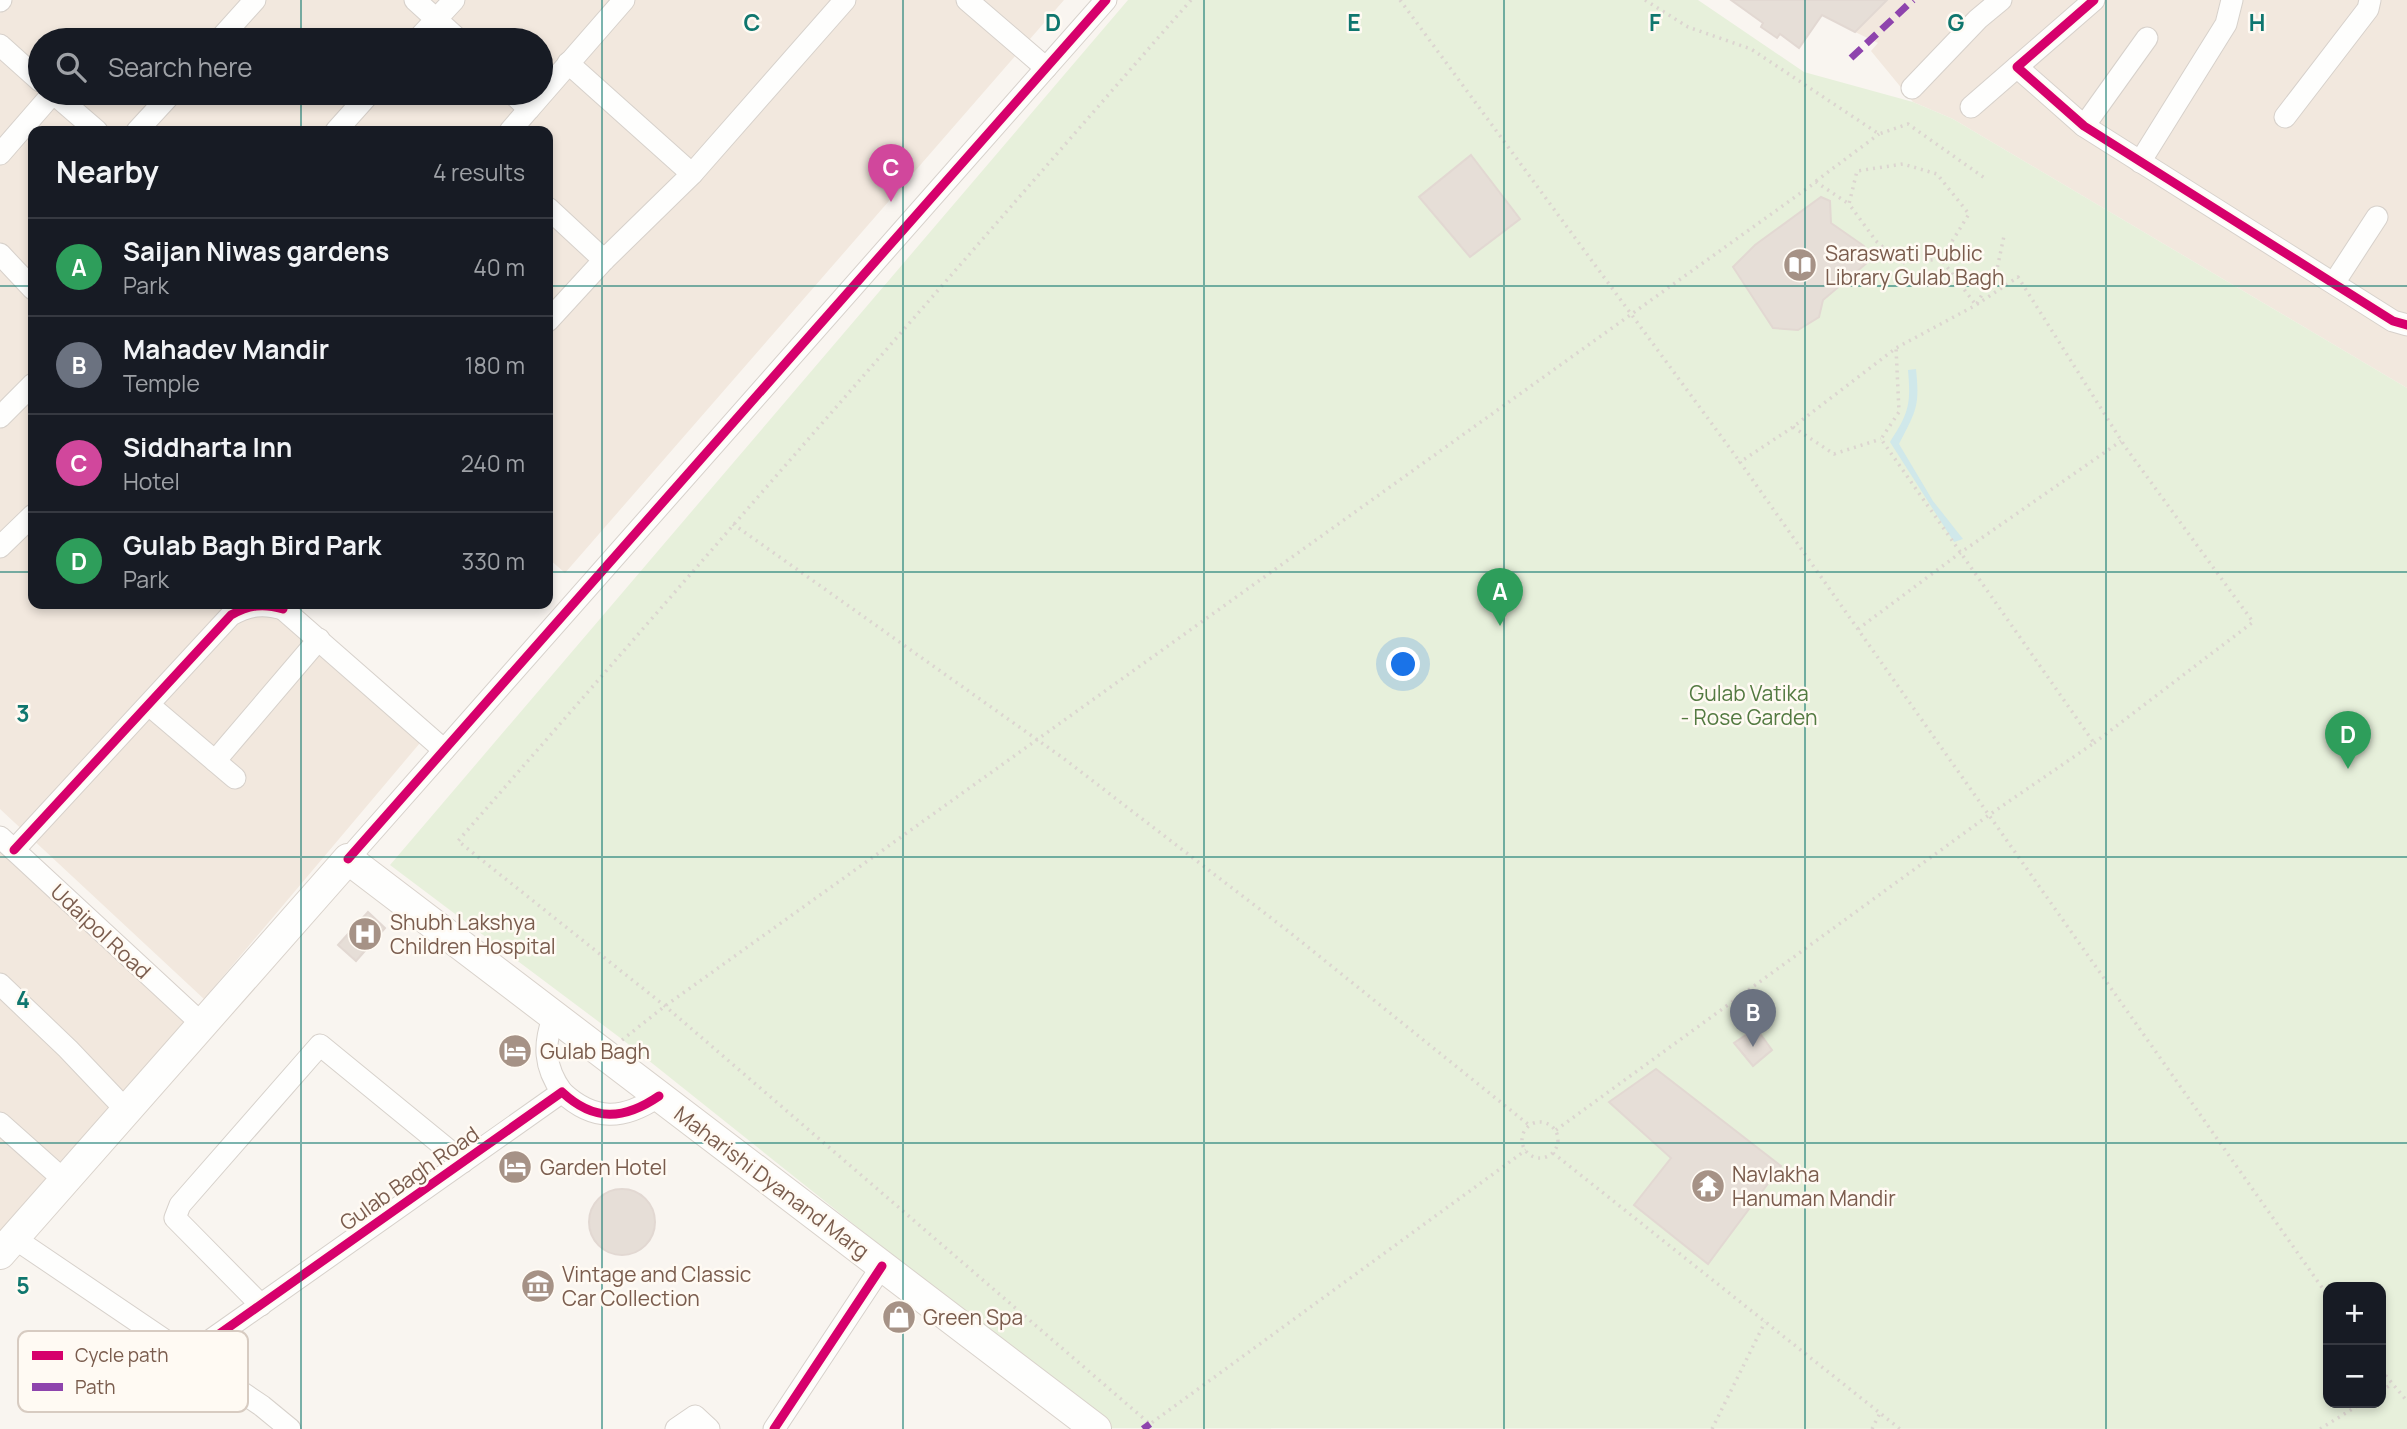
<!DOCTYPE html>
<html lang="en">
<head>
<meta charset="utf-8">
<style>
  body { margin:0; font-family:Manrope,sans-serif; background:#20242c; color:#f1f3f6 }
  .controls { position:absolute; right:21px; bottom:21px; display:grid; overflow:hidden; border-radius:14px; box-shadow:0 4px 10px #0003 }
  .controls button { width:63px; height:63px; display:grid; place-items:center; padding:0; border:0; border-bottom:2px solid #363941; background:#171b24; color:#f1f3f6; font:35px sans-serif }
  .you { position:absolute; left:1404px; top:665px; width:24px; height:24px; margin:-18px; border:5px solid #fff; border-radius:50%; background:#1a73e8; box-shadow:0 0 0 10px #1a73e833 }
  .badge { display:grid; place-items:center; width:46px; height:46px; border-radius:50%; background:#d93025; color:#fff; font-size:23px; font-weight:700 }
  .pin { position:absolute; translate:-50% -58px; filter:drop-shadow(0 2px 4px #0008) }
  .pin::after { content:''; position:absolute; top:37px; width:24px; height:21px; background:inherit; clip-path:polygon(0 0,100% 0,50% 100%) }
  .list { margin:0; padding:0; list-style:none }
  h2 { display:flex; justify-content:space-between; align-items:center; height:91px; margin:0; padding:0 28px; font-size:30px }
  h2 small { font-size:23px; font-weight:400; color:#9ea1a6 }
  .list li { display:grid; grid-template-columns:46px 1fr auto; gap:21px; align-items:center; box-sizing:border-box; height:98px; padding:0 28px; border-top:2px solid #363941 }
  .list b { display:block; font-size:26px; white-space:nowrap }
  .list p { margin:0; font-size:23px; white-space:nowrap; color:#9ea1a6 }
  .list em { font-size:23px; font-style:normal; color:#9ea1a6 }
  .icon { flex:none; width:38px; height:38px; fill:none; stroke:currentColor; stroke-width:2; stroke-linecap:round; stroke-linejoin:round }
  .map { position:relative; flex:none; width:2407px; height:1429px; overflow:hidden }
  .search { position:absolute; background:#171b24; box-shadow:0 4px 10px #0003; left:28px; top:28px; width:525px; height:77px; display:flex; align-items:center; gap:18px; box-sizing:border-box; padding:0 24px; border-radius:38px; color:#9ea1a6; font-size:26px }
  .panel { position:absolute; background:#171b24; box-shadow:0 4px 10px #0003; left:28px; top:126px; width:525px; height:483px; border-radius:14px }
  .map>svg:first-child { display:block }
  .residential { fill:#f2e8de; fill-rule:evenodd }
  .green { fill:#e7f0db; fill-rule:evenodd }
  .water { fill:#d0e8ea }
  .building { fill:#e6ded7; stroke:#e2d8d2; stroke-width:2 }
  .lines { fill:none; stroke-linecap:round; stroke-linejoin:round }
  .street-casing { stroke:#d7d1cb; stroke-width:23 }
  .secondary-casing { stroke:#d9d2cb; stroke-width:32 }
  .path { stroke:#dcd5d0; stroke-width:3.5; stroke-dasharray:2 5; stroke-linecap:butt }
  .street { stroke:#fefefd; stroke-width:21 }
  .secondary { stroke:#fefefd; stroke-width:30 }
  .quiet { stroke:#8e44ad; stroke-width:7; stroke-dasharray:14 7; stroke-linecap:butt }
  .cycleway-casing { stroke:#fffaf3; stroke-width:13 }
  .cycleway { stroke:#d6006c; stroke-width:9 }
  .grid { fill:none; stroke:#0f766e; stroke-width:2; stroke-opacity:0.55 }
  .labels { text-anchor:middle; dominant-baseline:central; stroke-width:5; stroke-linejoin:round; paint-order:stroke }
  .poi-label { font-size:21px; fill:#7a5c4d; stroke:#fffaf3; text-anchor:start }
  .park-label { font-size:21px; fill:#537a41; stroke:#fffaf3 }
  .street-label { font-size:21px; fill:#7a5c4d; stroke:#fffaf3 }
  .key { fill:#fffaf3; stroke:#d7cbc1; stroke-width:2 }
  .key-label { font-size:19px; fill:#7a5c4d }
  .grid-label { font-size:23px; text-anchor:middle; font-weight:bold; fill:#0f766e; stroke:#fffaf3; stroke-width:5; stroke-linejoin:round; paint-order:stroke }
</style>
</head>
<body>
<div class="map">
<svg width="2407" height="1429" viewBox="0 0 2407 1429">
  <rect width="100%" height="100%" fill="#f9f5f0"/>
  <g class="residential">
    <path d="M0,0H1064L565,573L548,558V131H33V604H284L425,737L204,999L0,809ZM40,40H541V93H40Z"/>
    <polygon points="1887,0 2407,0 2407,388 1953,119 1913,102 1871,51 1878,43 1855,32"/>
    <polygon points="0,844 193,1023 0,1234"/>
  </g>
  <path class="green" d="M1128,0H1698L1804,72L1913,102L1953,119L2407,388V1429L1109,1428L623,1040L390,865ZM2328,1287H2381V1403H2328Z"/>
  <path class="water" d="M1916,369C1920,407 1916,411 1899,444L1933,501L1963,539L1954,542L1890,442C1909,413 1911,404 1908,370Z"/>
  <g class="building">
    <polygon points="1731,0 1887,0 1855,32 1822,15 1799,48 1780,34 1777,38 1761,27 1763,23"/>
    <polygon points="1471,155 1520,219 1470,257 1419,197"/>
    <polygon points="1821,197 1830,201 1831,223 1864,246 1868,262 1823,300 1819,317 1798,330 1773,328 1733,267 1755,245"/>
    <polygon points="368,912 385,928 356,961 338,945"/>
    <polygon points="1756,1028 1772,1050 1753,1066 1734,1043"/>
    <polygon points="1656,1069 1781,1166 1708,1264 1634,1205 1671,1158 1609,1102"/>
    <circle cx="622" cy="1222" r="33"/>
  </g>
  <g class="lines">
    <g class="street-casing">
      <g id="street">
        <polyline points="415,0 459,40"/>
        <polyline points="967,0 1046,68"/>
        <polyline points="2094,0 2017,67 2084,126 2393,321 2407,325"/>
        <polyline points="0,1 1,0"/>
        <polyline points="219,40 255,0"/>
        <polyline points="417,40 454,0"/>
        <polyline points="0,45 40,81"/>
        <polyline points="568,63 692,174 845,0"/>
        <polyline points="1912,88 1978,19 2001,0"/>
        <polyline points="53,93 97,131"/>
        <polyline points="512,93 529,109 624,0"/>
        <polyline points="1971,107 2017,67"/>
        <polyline points="2285,117 2368,9 2370,0"/>
        <polyline points="2084,126 2147,38"/>
        <polyline points="137,131 172,93"/>
        <polyline points="336,131 370,93"/>
        <polyline points="510,131 529,109"/>
        <polyline points="0,154 53,93"/>
        <polyline points="2140,162 2226,24 2232,0"/>
        <polyline points="548,208 604,260"/>
        <polyline points="0,254 33,289"/>
        <polyline points="2334,283 2377,217"/>
        <polyline points="548,321 604,260 692,174"/>
        <polyline points="0,417 33,384"/>
        <polyline points="0,547 33,515"/>
        <polyline points="287,604 283,609 444,750"/>
        <polyline points="149,705 235,778"/>
        <polyline points="215,761 319,639"/>
        <polyline points="0,837 202,1024"/>
        <path d="M14,850L231,615C249,605 263,603 283,609"/>
        <polyline points="348,859 1106,0"/>
        <polyline points="0,984 68,1049 126,1110"/>
        <path d="M554,1016C543,1044 544,1067 562,1092"/>
        <polyline points="0,1123 64,1180"/>
        <polyline points="14,1238 262,1406 290,1429"/>
        <polyline points="261,1305 175,1218 180,1205 320,1045 463,1162"/>
        <path d="M188,1356L562,1092C594,1122 624,1120 659,1096"/>
        <polyline points="676,1429 695,1416 709,1429"/>
        <polyline points="774,1429 882,1266"/>
      </g>
    </g>
    <g class="secondary-casing">
      <polyline id="secondary" points="0,1254 348,859 1096,1429"/>
    </g>
    <g class="path">
      <polyline points="1191,0 458,841 665,1006 1150,1424 1526,1150"/>
      <polyline points="1400,0 1740,462"/>
      <polyline points="1645,0 1688,27 1751,49 1879,134 1908,124 1986,179"/>
      <polyline points="1816,181 1879,134"/>
      <polyline points="1941,259 1969,214 1937,174 1903,164 1857,171 1849,204 1876,241 1901,263 1941,259 1976,305 1997,269 2004,236"/>
      <polyline points="1793,427 1834,454 1881,439"/>
      <polyline points="733,524 1063,758 1288,931 1529,1125"/>
      <polyline points="1858,629 1960,553 2121,441"/>
      <polyline points="2094,743 2253,622 2126,448 2018,277 1976,305 1896,348 1793,427 1740,462 2328,1296"/>
      <polyline points="622,1040 665,1006 1816,182 1849,204"/>
      <circle cx="1540" cy="1140" r="18"/>
      <polyline points="1556,1130 1989,815 2094,743 1881,439 1899,412 1896,348"/>
      <polyline points="1553,1153 1900,1429"/>
      <polyline points="2381,1370 2407,1401"/>
      <polyline points="2381,1391 2392,1384"/>
      <polyline points="1712,1429 1765,1322"/>
      <polyline points="1872,1429 1880,1413"/>
      <polyline points="2320,1429 2362,1403"/>
    </g>
    <use href="#street" class="street"/>
    <use href="#secondary" class="secondary"/>
    <g class="quiet">
      <polyline points="1851,58 1913,0"/>
      <polyline points="1143,1429 1150,1424"/>
    </g>
    <g class="cycleway-casing">
      <g id="cycleway">
        <polyline points="2094,0 2017,67 2084,126 2393,321 2407,325"/>
        <path d="M14,850L231,615C249,605 263,603 283,609"/>
        <polyline points="348,859 1106,0"/>
        <path d="M188,1356L562,1092C594,1122 624,1120 659,1096"/>
        <polyline points="774,1429 882,1266"/>
      </g>
    </g>
    <use href="#cycleway" class="cycleway"/>
  </g>
  <path class="grid" d="M301,0V40M602,0V1429M903,0V1429M1204,0V1429M1504,0V1429M1805,0V1429M2106,0V1429M301,93V131M0,286H33M548,286H2407M0,572H33M548,572H2407M301,604V1429M0,857H2407M0,1143H2407"/>
  <defs>
    <g id="library-disc" transform="scale(1.75)"><circle r="9.5" fill="#a69286" stroke="#fffaf3"/><path d="M-6-4Q-3-5.5-.7-3.5V5Q-3 3-6 4ZM6-4Q3-5.5 .7-3.5V5Q3 3 6 4Z" fill="#fff"/></g>
    <g id="hospital-disc" transform="scale(1.75)"><circle r="9.5" fill="#a69286" stroke="#fffaf3"/><path d="M-5-5h3v3.5h4V-5h3V5h-3V1.5h-4V5h-3Z" fill="#fff"/></g>
    <g id="hotel-disc" transform="scale(1.75)"><circle r="9.5" fill="#a69286" stroke="#fffaf3"/><path d="M-6-4.5h1.5V1H6V5H4.5V3h-9V5H-6ZM-4 0a1.8 1.8 0 1 1 3.6 0ZM.5 0V-2.5h3Q6-2.5 6 0Z" fill="#fff"/></g>
    <g id="temple-disc" transform="scale(1.75)"><circle r="9.5" fill="#a69286" stroke="#fffaf3"/><path d="M0-6L5-2H3V0L6.5 2.5H4V6H1.5V3h-3V6H-4V2.5H-6.5L-3 0V-2H-5Z" fill="#fff"/></g>
    <g id="museum-disc" transform="scale(1.75)"><circle r="9.5" fill="#a69286" stroke="#fffaf3"/><path d="M0-6L6-3V-2H-6V-3ZM-5-1h2V3h-2ZM-1-1h2V3h-2ZM3-1h2V3H3ZM-6 4H6V6H-6Z" fill="#fff"/></g>
    <g id="shop-disc" transform="scale(1.75)"><circle r="9.5" fill="#a69286" stroke="#fffaf3"/><path d="M-5-2.5h2.3a2.7 3.5 0 0 1 5.4 0H5L5.5 6h-11ZM-1.5-2.5h3a1.5 2.3 0 0 0-3 0Z" fill="#fff"/></g>
  </defs>
  <g fill-rule="evenodd">
    <use href="#library-disc" x="1800" y="265"/>
    <use href="#hospital-disc" x="365" y="934"/>
    <use href="#hotel-disc" x="515" y="1051"/>
    <use href="#hotel-disc" x="515" y="1167"/>
    <use href="#temple-disc" x="1708" y="1186"/>
    <use href="#museum-disc" x="538" y="1286"/>
    <use href="#shop-disc" x="899" y="1317"/>
  </g>
  <g class="labels">
    <g class="poi-label">
      <text x="1825" y="253">Saraswati Public<tspan x="1825" dy="24">Library Gulab Bagh</tspan></text>
      <text x="390" y="922">Shubh Lakshya<tspan x="390" dy="24">Children Hospital</tspan></text>
      <text x="540" y="1051">Gulab Bagh</text>
      <text x="540" y="1167">Garden Hotel</text>
      <text x="1732" y="1174">Navlakha<tspan x="1732" dy="24">Hanuman Mandir</tspan></text>
      <text x="562" y="1274">Vintage and Classic<tspan x="562" dy="24">Car Collection</tspan></text>
      <text x="923" y="1317">Green Spa</text>
    </g>
    <g class="park-label">
      <text x="1749" y="693">Gulab Vatika<tspan x="1749" dy="24">- Rose Garden</tspan></text>
    </g>
    <g class="street-label">
      <text transform="translate(101 931) rotate(43)">Udaipol Road</text>
      <text transform="translate(409 1178) rotate(-35)">Gulab Bagh Road</text>
      <text transform="translate(772 1182) rotate(37)">Maharishi Dyanand Marg</text>
    </g>
  </g>
  <rect x="18" y="1331" width="230" height="81" rx="10" class="key"/>
  <rect x="32" y="1351" width="31" height="9" fill="#d6006c"/>
  <rect x="32" y="1383" width="31" height="8" fill="#8e44ad"/>
  <g class="key-label">
    <text x="75" y="1362">Cycle path</text>
    <text x="75" y="1394">Path</text>
  </g>
  <g class="grid-label">
    <text x="752" y="31">C</text>
    <text x="1053" y="31">D</text>
    <text x="1354" y="31">E</text>
    <text x="1655" y="31">F</text>
    <text x="1956" y="31">G</text>
    <text x="2257" y="31">H</text>
    <text x="23" y="722">3</text>
    <text x="23" y="1008">4</text>
    <text x="23" y="1294">5</text>
  </g>
</svg>
<div class="controls">
<button>+</button>
<button>−</button>
</div>
<div class="you"></div>
<div class="pin badge" style="left:1500px;top:626px;background:#2e9e5b">A</div>
<div class="pin badge" style="left:1753px;top:1047px;background:#6b7280">B</div>
<div class="pin badge" style="left:891px;top:202px;background:#d1479c">C</div>
<div class="pin badge" style="left:2348px;top:769px;background:#2e9e5b">D</div>
<div class="search"><svg class="icon" aria-label="search" viewBox="0 0 24 24"><circle cx="10" cy="10" r="6"/><path d="M15 15l6 6"/></svg>Search here</div>
<section class="panel">
<h2>Nearby<small>4 results</small></h2>
<ul class="list">
<li><span class="badge" style="background:#2e9e5b">A</span><div><b>Saijan Niwas gardens</b><p>Park</p></div><em>40 m</em></li>
<li><span class="badge" style="background:#6b7280">B</span><div><b>Mahadev Mandir</b><p>Temple</p></div><em>180 m</em></li>
<li><span class="badge" style="background:#d1479c">C</span><div><b>Siddharta Inn</b><p>Hotel</p></div><em>240 m</em></li>
<li><span class="badge" style="background:#2e9e5b">D</span><div><b>Gulab Bagh Bird Park</b><p>Park</p></div><em>330 m</em></li>
</ul>
</section>
</div>
</body>
</html>
